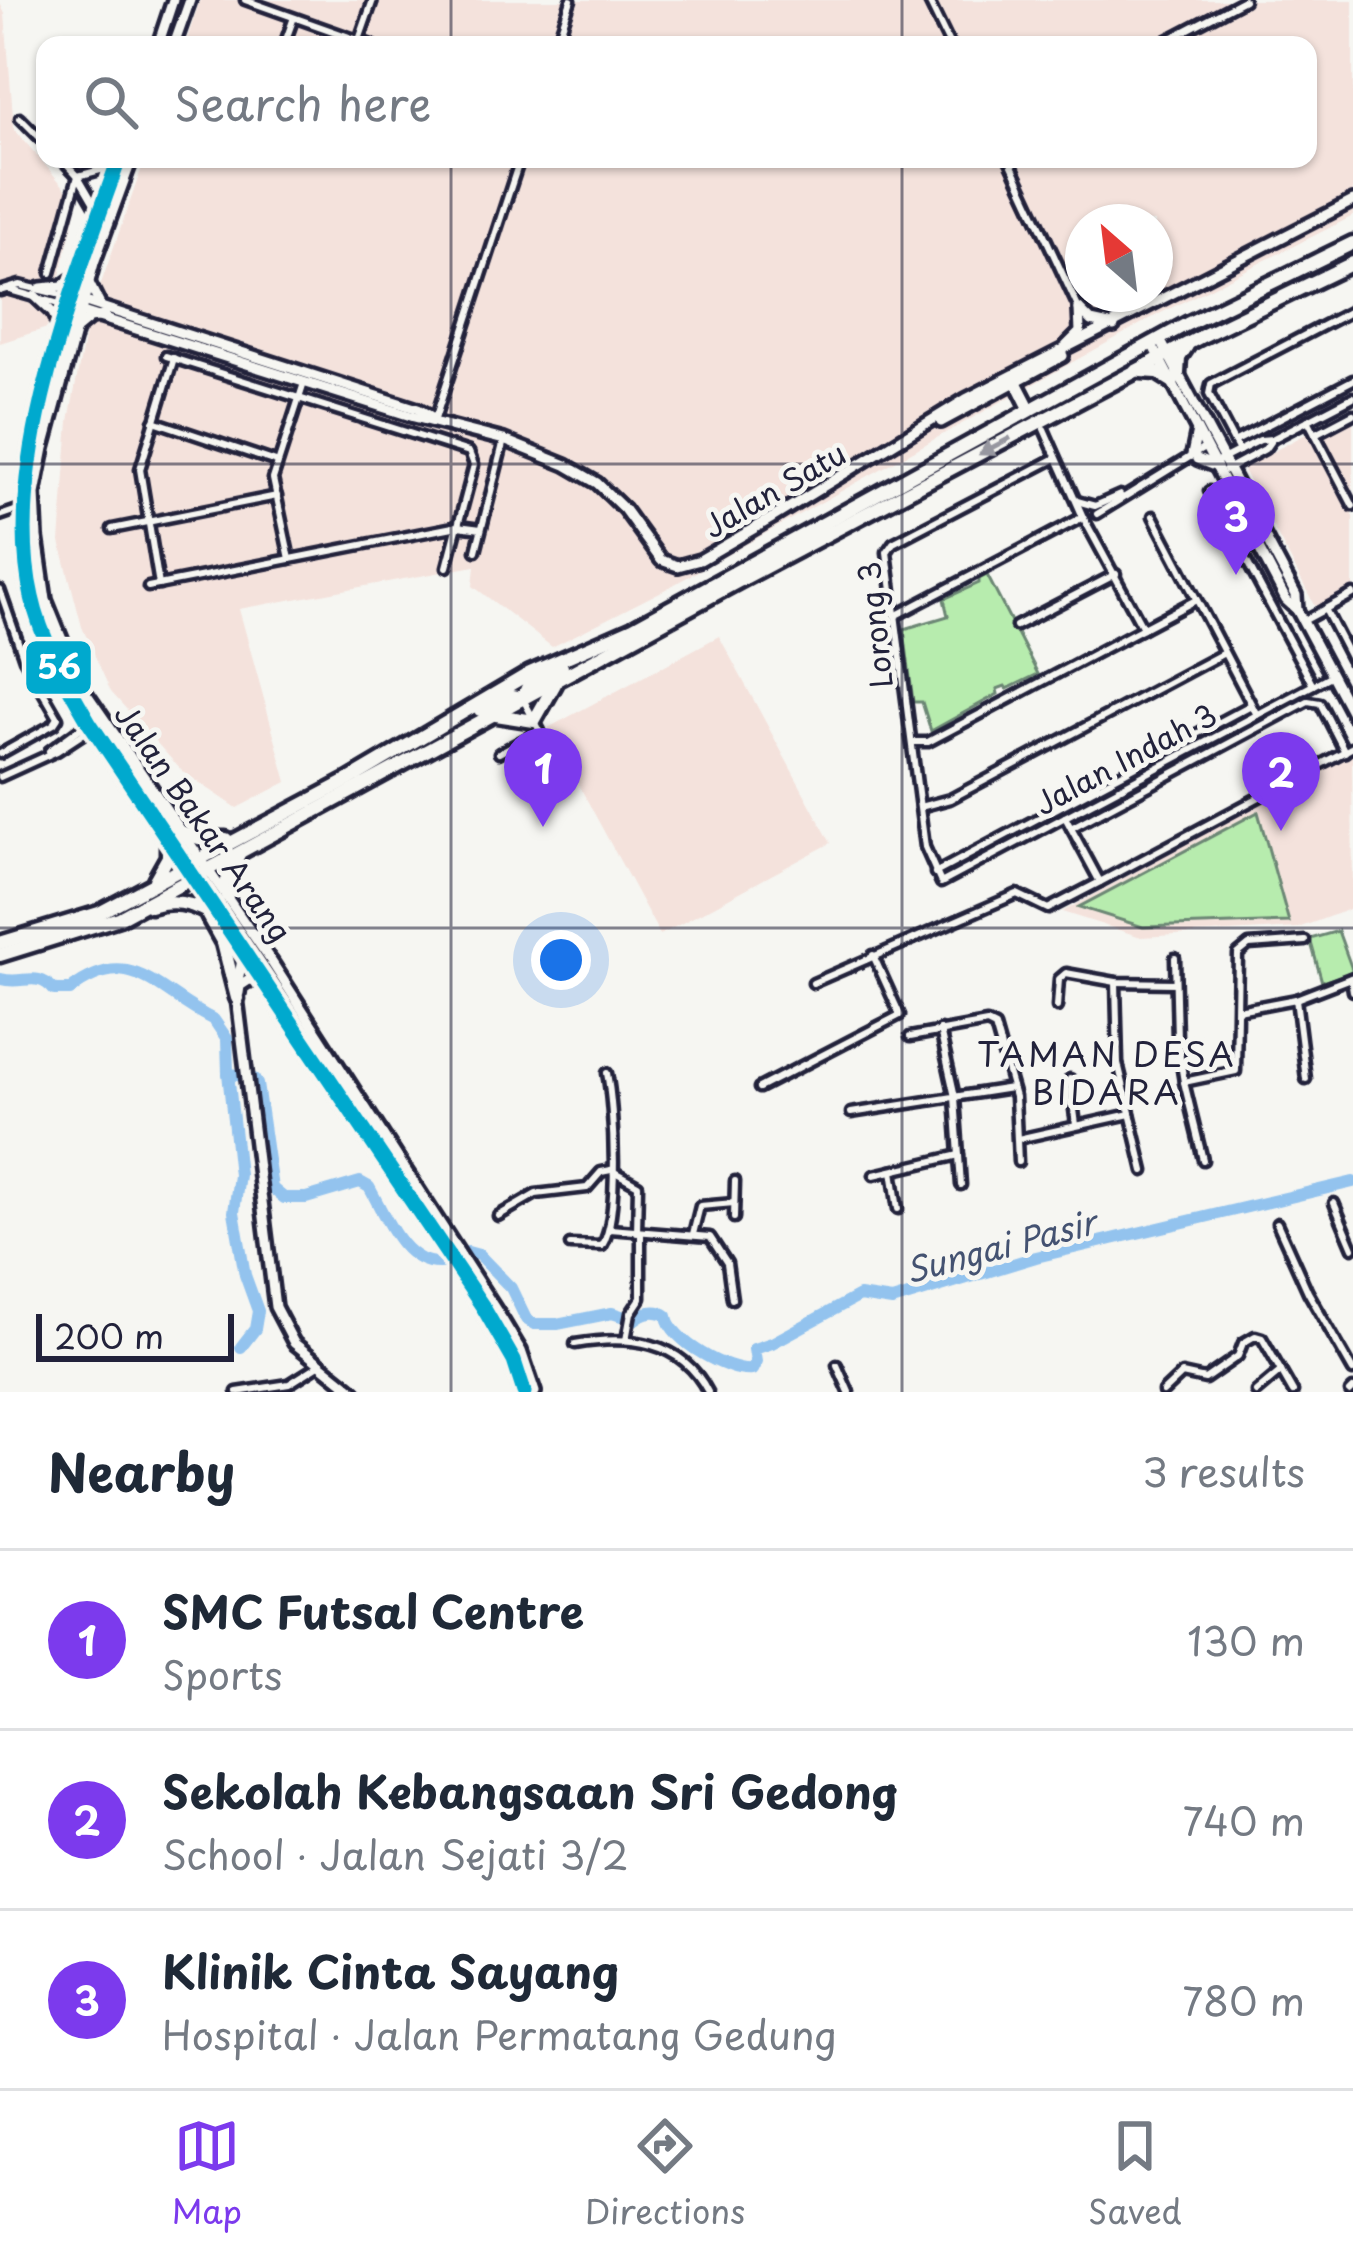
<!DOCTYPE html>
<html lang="en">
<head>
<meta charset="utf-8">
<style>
  body { margin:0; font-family:"Playpen Sans",sans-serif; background:#f6f6f7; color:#1f2937 }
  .compass { position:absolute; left:1065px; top:204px; width:108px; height:108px; border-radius:50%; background:#fff; box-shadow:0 3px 9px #0004; rotate:332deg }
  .scale { position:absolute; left:36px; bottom:30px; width:198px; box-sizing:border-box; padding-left:12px; border:6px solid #22223b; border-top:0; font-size:33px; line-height:42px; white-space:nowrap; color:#22223b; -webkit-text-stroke:9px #f6f6f2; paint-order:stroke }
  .you { position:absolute; left:561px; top:960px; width:42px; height:42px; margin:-30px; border:9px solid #fff; border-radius:50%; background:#1a73e8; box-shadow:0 0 0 18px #1a73e833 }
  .badge { display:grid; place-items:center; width:78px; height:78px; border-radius:50%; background:#7c3aed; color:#fff; font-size:39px; font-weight:700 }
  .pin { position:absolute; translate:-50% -99px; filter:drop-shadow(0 3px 6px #0008) }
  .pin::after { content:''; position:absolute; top:63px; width:42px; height:36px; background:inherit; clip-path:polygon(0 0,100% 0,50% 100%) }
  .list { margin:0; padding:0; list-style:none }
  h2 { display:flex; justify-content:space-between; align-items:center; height:156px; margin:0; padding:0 48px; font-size:51px }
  h2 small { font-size:39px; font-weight:400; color:#747a83 }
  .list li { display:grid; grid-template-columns:78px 1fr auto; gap:36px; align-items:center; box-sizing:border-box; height:180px; padding:0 48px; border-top:3px solid #e0e1e3 }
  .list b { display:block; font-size:45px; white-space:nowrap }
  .list p { margin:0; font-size:39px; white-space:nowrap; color:#747a83 }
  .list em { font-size:39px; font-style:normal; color:#747a83 }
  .icon { flex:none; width:66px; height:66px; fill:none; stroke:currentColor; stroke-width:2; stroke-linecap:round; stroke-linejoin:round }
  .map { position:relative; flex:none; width:1353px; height:1392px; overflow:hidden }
  .search { position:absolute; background:#fff; box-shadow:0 3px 9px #0004; left:36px; right:36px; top:36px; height:132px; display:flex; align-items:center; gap:30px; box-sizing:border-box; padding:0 42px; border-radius:24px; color:#747a83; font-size:45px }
  .sheet { height:696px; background:#fff }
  nav { display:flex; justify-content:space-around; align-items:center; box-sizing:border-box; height:168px; border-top:3px solid #e0e1e3; background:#fff; font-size:33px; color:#747a83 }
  nav a { display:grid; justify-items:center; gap:6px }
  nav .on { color:#7c3aed }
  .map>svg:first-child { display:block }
  .built { fill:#f4e2dc; fill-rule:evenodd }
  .green { fill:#b7ecae; stroke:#6c8774; stroke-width:3 }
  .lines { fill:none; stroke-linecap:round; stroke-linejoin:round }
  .river { stroke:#93c3ee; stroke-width:12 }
  .street-casing { stroke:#22223b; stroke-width:15 }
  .secondary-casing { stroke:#22223b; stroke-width:18 }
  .primary-casing { stroke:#22223b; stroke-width:18 }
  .highway-casing { stroke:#22223b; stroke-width:21 }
  .street { stroke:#f6f6f2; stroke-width:6 }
  .secondary { stroke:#f6f6f2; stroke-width:9 }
  .primary { stroke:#f6f6f2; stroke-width:9 }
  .highway { stroke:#f6f6f2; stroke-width:12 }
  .bus-1-casing { stroke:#f6f6f2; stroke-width:24 }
  .bus-1 { stroke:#00a9ce; stroke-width:15 }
  .oneway { fill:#9797a0 }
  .grid { fill:none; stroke:#22223b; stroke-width:3; stroke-opacity:0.55 }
  .labels { text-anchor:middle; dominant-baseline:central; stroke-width:10; stroke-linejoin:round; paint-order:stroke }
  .street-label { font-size:30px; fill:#22223b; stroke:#f6f6f2 }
  .neighbourhood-label { font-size:33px; letter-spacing:3px; fill:#22223b; stroke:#f6f6f2 }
  .water-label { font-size:33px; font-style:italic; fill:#445271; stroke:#f6f6f2 }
  .line-badge { stroke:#f6f6f2; stroke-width:4.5 }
  .badge-label { font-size:33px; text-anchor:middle; font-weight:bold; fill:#fff }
</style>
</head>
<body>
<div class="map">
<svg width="1353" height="1392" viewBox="0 0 1353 1392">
  <rect width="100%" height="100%" fill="#f6f6f2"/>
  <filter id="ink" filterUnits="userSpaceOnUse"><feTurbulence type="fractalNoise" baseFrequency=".00833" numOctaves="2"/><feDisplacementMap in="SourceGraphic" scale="24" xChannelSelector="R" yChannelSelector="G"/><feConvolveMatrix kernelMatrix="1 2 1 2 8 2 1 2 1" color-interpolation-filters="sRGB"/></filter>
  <g filter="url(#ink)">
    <g class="built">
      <path d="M200,0H1353V216L1157,315L664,590L552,647L473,586L475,566L239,609L287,782L237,808L182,771L111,692L82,627L60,542L69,421L87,323L145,159H1308V45H185ZM1083,222H1155V294H1083Z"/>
      <polygon points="0,3 5,14 14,129 78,203 47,328 0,343"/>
      <polygon points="1353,409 1353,591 1317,610 1242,468"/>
      <polygon points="719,636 831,843 660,935 548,728"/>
      <polygon points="1352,752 1353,908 1298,928 1141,937 1062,912"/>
    </g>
    <g class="green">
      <polygon points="987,575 1038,674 1007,689 1005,686 997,689 998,694 931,731 922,702 913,702 904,629 948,616 944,599 979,583 979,579"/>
      <polygon points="1258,812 1289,922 1143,927 1079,907"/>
      <polygon points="1338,931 1353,972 1322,982 1310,939"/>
    </g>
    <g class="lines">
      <g class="river">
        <path d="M1,979C23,985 37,970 54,990H70C132,942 157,993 214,1020L227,1039L228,1073L254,1079L257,1084L272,1188L284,1198H306L360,1182L369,1187C384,1213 402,1265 440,1263C448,1263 460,1255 468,1252L479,1255L511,1288L526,1319L534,1324H557L612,1313L634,1320C643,1312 657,1308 667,1316C670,1340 728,1373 752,1370L756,1362L754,1349L772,1343L859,1296L892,1301L1036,1257L1353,1182"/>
        <polyline points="228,1073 239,1175 234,1212 245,1275 258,1311 255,1329 241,1347"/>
      </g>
      <g class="street-casing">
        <g id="street">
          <polyline points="245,0 372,45"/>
          <polyline points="928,0 950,45"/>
          <polyline points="359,40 373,0"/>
          <polyline points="284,45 293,20"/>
          <polyline points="556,45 571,0"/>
          <polyline points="1158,45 1244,0"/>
          <polyline points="20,118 45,143"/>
          <polyline points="62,159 78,176 99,212"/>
          <polyline points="1009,159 1078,307"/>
          <polyline points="78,176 115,166"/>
          <polyline points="51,273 78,176"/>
          <polyline points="10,290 66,306"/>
          <polyline points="0,291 20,285 70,297"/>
          <polyline points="166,356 469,452 474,465 447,567"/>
          <polyline points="1016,377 1029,402"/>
          <polyline points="1013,381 1025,405"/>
          <polyline points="435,419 520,159"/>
          <polyline points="1308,420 1353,506"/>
          <polyline points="154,421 276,462"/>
          <polyline points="1044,429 1083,517 1143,628"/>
          <polyline points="1315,434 1353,414"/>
          <polyline points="1234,442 1353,380"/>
          <polyline points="1239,451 1209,394 1211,384 1353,310"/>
          <polyline points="1056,458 893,543 887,552 925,847 941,883 1332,675"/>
          <polyline points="1215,463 1260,440 1272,439 1353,397"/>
          <polyline points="1226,470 1265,449 1272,439"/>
          <polyline points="1209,491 1313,685"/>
          <polyline points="1077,501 1095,506 1120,495"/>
          <polyline points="1097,514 1206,447"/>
          <polyline points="0,516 23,508"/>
          <polyline points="1153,516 1257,715"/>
          <polyline points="112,529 277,496"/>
          <polyline points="476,551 504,440"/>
          <polyline points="290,559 273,479 304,383"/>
          <polyline points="159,585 140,469 174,358"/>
          <polyline points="148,587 458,526 481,529"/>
          <polyline points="0,590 24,659 58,718 54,724 0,754"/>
          <polyline points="1325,609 1353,663"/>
          <polyline points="895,616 1083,517"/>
          <polyline points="1303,621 1353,594"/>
          <polyline points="1016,626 1116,574"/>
          <polyline points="913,742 928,742 1196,600"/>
          <polyline points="49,751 89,722"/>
          <polyline points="499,753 540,731 523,699"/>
          <polyline points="0,777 57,751 92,728"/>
          <polyline points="920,807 950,799 1224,653"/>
          <polyline points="1065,817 1100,882 1353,747"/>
          <polyline points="1071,828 1308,701 1320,703 1345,752"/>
          <polyline points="935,873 1251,705"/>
          <polyline points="1175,958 1177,1039 1184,1082"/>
          <polyline points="1351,978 1353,991"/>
          <polyline points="1116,982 1118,1063 1144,1171"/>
          <polyline points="813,983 1017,894 1048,909 1100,882"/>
          <polyline points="1296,999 1306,1079"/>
          <polyline points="1057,1007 1059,979 1066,973 1116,982 1175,983"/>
          <polyline points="1238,1010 1296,999 1353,977"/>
          <polyline points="940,1030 955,1097 961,1185"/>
          <polyline points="910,1037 987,1023 995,1027 1015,1097 1018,1162"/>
          <polyline points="1070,1079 1076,1125"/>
          <polyline points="759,1088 900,1015 873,955"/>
          <polyline points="851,1113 1011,1088"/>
          <polyline points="1018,1139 1130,1114"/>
          <polyline points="1203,1160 1184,1082 1236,1071 1238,954 1249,945 1305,941"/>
          <polyline points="611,1170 638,1185 637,1233"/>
          <polyline points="892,1171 898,1209"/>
          <polyline points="874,1175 959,1155"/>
          <polyline points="1334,1203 1353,1248"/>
          <polyline points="498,1216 536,1194 587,1188 601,1172 611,1170"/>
          <polyline points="734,1218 735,1181"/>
          <polyline points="1277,1223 1308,1292 1353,1371"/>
          <polyline points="610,1229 710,1237 727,1263 732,1299"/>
          <polyline points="693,1234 700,1206 734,1203"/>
          <path d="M570,1245L602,1246C620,1218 614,1107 607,1073"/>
          <polyline points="626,1340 631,1313 641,1298 641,1233"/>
          <path d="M575,1344C628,1335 681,1339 708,1392"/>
          <polyline points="837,1365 849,1392"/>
          <polyline points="237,1392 289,1384 319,1365"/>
          <polyline points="1163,1392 1182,1374 1205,1379 1238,1356 1243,1343 1255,1336 1262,1338 1293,1392"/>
          <polyline points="1256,1392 1281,1371"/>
          <polyline points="1350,1392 1353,1389"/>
        </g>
      </g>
      <g class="secondary-casing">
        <g id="secondary">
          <polyline points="73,298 418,409 430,416"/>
          <polyline points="70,308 414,417 504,440 566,465 597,483 624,509 661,560 678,566 700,560 772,518 966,399 1353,201"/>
          <polyline points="1079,309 1091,321 1114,326"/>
          <polyline points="1163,345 1296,595 1297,610"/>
          <polyline points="1066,346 1080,332 1079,309"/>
          <polyline points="1155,350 1286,600 1297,610 1353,715"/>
          <polyline points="941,422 1063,356"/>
          <polyline points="1192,455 1197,431"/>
          <polyline points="1197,459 1217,467"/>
          <polyline points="237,998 275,1307 294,1343 355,1392"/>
        </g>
      </g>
      <g class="primary-casing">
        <g id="primary">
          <polyline points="158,45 173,0"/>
          <polyline points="174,45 190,0"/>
          <path d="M119,159C75,284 2,465 32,597C42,643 66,682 89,722L483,1307L514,1361L524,1392"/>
          <polyline points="132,159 94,263 44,448 35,494 37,537 46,600 80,684 271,961 503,1321 521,1351 535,1392"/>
          <polyline points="89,283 101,307"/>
          <polyline points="41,288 62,286 79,274"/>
          <polyline points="35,296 53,313 60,330"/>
          <polyline points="78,328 90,318 105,316"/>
          <polyline points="237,987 244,948"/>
          <polyline points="239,993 240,986 249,980 268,982"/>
        </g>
      </g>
      <g class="highway-casing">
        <g id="highway">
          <polyline points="1141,371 1157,372 1173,382"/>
          <polyline points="1178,373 1179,358 1187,346"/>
          <polyline points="523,697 528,686 562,667"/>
          <polyline points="480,710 511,696 522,698"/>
          <polyline points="496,715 534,721 555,684"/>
          <polyline points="181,832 202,839 226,839"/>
          <polyline points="155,880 168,857 168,841"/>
          <polyline points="227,896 226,883 239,854"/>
          <path d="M150,906C181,896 200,907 226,923"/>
          <polyline points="208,916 223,943 237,998"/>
          <polyline points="0,943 99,913 347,781 530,673 633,628 1187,324 1353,243"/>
          <polyline points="0,955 119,918 737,582 1204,335 1353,263"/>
        </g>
      </g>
      <use href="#street" class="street"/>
      <use href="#secondary" class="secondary"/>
      <use href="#primary" class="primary"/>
      <use href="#highway" class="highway"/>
      <g class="bus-1-casing">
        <path id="bus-1" d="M119,159C75,284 2,465 32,597C42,643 66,682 89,722L483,1307L514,1361L524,1392"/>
      </g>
      <use href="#bus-1" class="bus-1"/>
    </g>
    <defs><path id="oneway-solid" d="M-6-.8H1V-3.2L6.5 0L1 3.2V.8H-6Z" transform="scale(3)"/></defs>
    <use class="oneway" href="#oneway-solid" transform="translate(995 446) rotate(152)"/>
  </g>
  <path class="grid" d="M451,0V45M902,0V45M451,159V1392M902,159V1392M0,464H1353M0,928H1353"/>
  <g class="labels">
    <g class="street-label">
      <text transform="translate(774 489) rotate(-30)">Jalan Satu</text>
      <text transform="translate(874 625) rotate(-96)">Lorong 3</text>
      <text transform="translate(1125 758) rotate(-28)">Jalan Indah 3</text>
      <text transform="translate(204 822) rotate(55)">Jalan Bakar Arang</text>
    </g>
    <g class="neighbourhood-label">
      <text x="1107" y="1053">TAMAN DESA<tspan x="1107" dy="38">BIDARA</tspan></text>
    </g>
    <g class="water-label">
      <text transform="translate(1000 1245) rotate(-15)">Sungai Pasir</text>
    </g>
  </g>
  <rect class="line-badge" x="24" y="639" width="69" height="57" rx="12" fill="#00a9ce"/>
  <g class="badge-label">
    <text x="59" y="679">56</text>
  </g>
</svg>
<svg class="compass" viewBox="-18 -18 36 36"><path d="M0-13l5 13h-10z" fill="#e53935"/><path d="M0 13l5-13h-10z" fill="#747a83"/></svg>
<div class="scale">200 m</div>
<div class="you"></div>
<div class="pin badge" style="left:543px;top:827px">1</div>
<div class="pin badge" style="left:1281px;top:831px">2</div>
<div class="pin badge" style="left:1236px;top:575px">3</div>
<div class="search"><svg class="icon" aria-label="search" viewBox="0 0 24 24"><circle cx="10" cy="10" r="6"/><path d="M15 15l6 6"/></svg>Search here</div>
</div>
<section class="sheet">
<h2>Nearby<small>3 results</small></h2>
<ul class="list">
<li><span class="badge">1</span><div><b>SMC Futsal Centre</b><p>Sports</p></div><em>130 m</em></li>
<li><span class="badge">2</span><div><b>Sekolah Kebangsaan Sri Gedong</b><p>School · Jalan Sejati 3/2</p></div><em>740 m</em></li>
<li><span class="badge">3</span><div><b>Klinik Cinta Sayang</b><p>Hospital · Jalan Permatang Gedung</p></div><em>780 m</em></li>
</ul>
</section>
<nav>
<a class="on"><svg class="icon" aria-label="map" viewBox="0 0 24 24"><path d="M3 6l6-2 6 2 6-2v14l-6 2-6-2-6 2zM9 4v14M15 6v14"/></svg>Map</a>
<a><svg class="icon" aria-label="directions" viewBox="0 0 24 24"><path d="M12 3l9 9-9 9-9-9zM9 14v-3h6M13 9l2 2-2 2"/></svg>Directions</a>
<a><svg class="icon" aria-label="saved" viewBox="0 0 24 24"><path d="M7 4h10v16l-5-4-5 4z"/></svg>Saved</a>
</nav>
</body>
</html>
